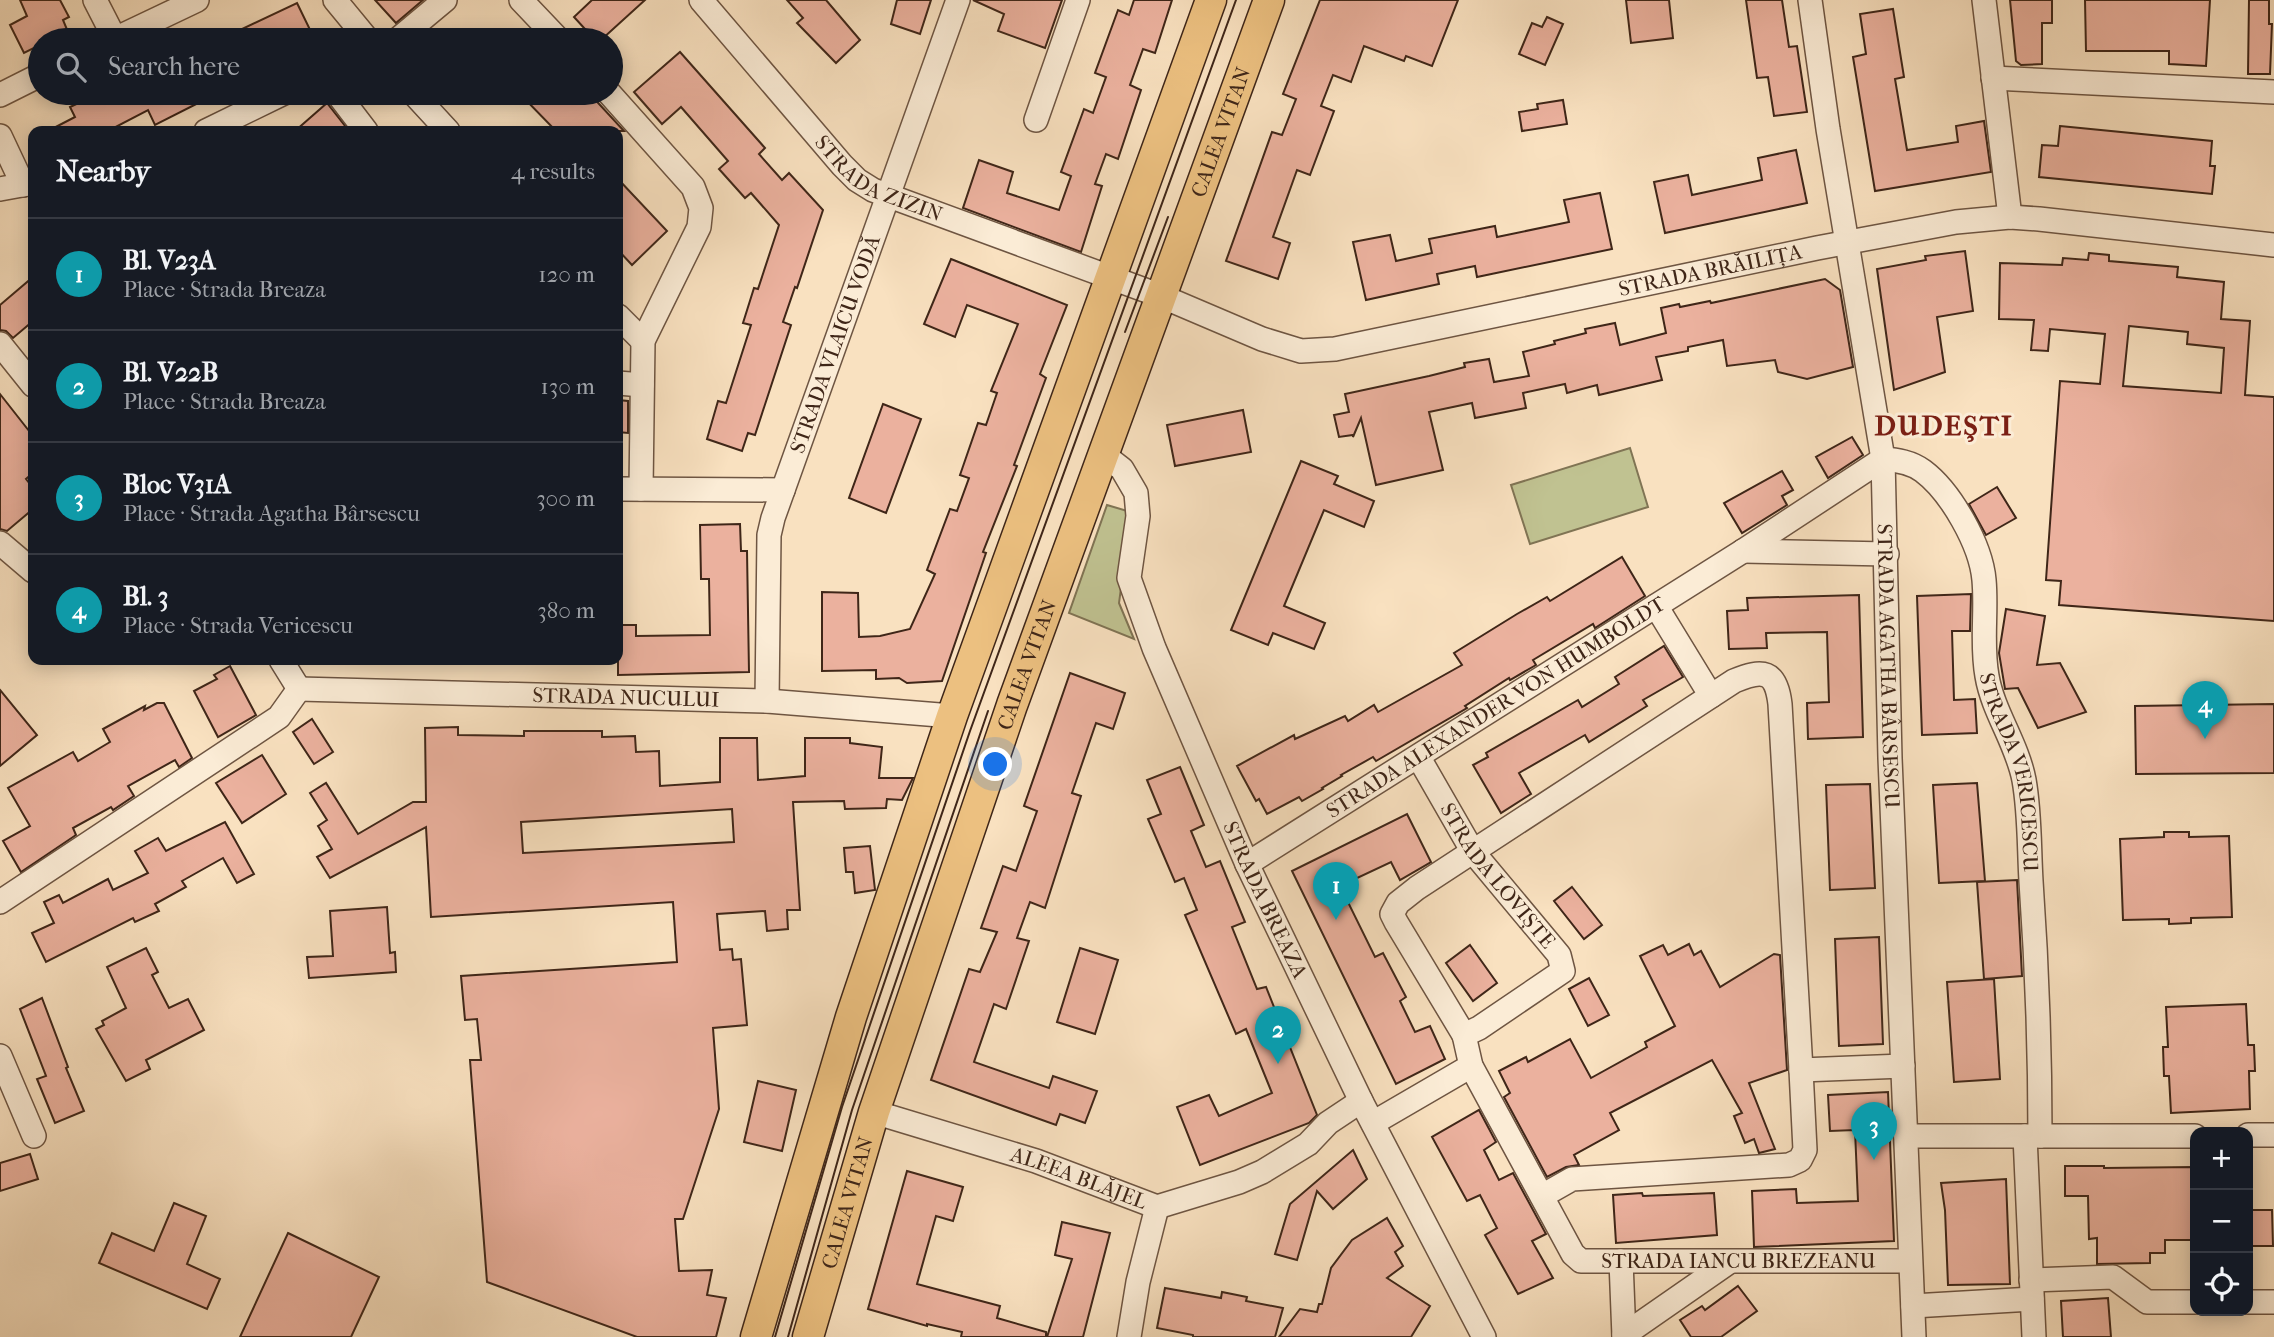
<!DOCTYPE html>
<html lang="en">
<head>
<meta charset="utf-8">
<style>
  body { margin:0; font-family:"IM FELL French Canon",serif; background:#242831; color:#f1f3f6 }
  .controls { position:absolute; right:21px; bottom:21px; display:grid; overflow:hidden; border-radius:14px; box-shadow:0 4px 18px #0003 }
  .controls button { width:63px; height:63px; display:grid; place-items:center; padding:0; border:0; border-bottom:2px solid #363941; background:#171b24; color:#f1f3f6; font:35px sans-serif }
  .you { position:absolute; left:996px; top:765px; width:24px; height:24px; margin:-18px; border:5px solid #fff; border-radius:50%; background:#1a73e8; box-shadow:0 0 0 10px #1a73e833 }
  .badge { display:grid; place-items:center; width:46px; height:46px; border-radius:50%; background:#c59692; color:#fff; font-size:23px; font-weight:700 }
  .pin { position:absolute; translate:-50% -58px; filter:drop-shadow(0 2px 4px #0008) }
  .pin::after { content:''; position:absolute; top:37px; width:24px; height:21px; background:inherit; clip-path:polygon(0 0,100% 0,50% 100%) }
  .list { margin:0; padding:0; list-style:none }
  h2 { display:flex; justify-content:space-between; align-items:center; height:91px; margin:0; padding:0 28px; font-size:30px }
  h2 small { font-size:23px; font-weight:400; color:#9ea1a6 }
  .list li { display:grid; grid-template-columns:46px 1fr auto; gap:21px; align-items:center; box-sizing:border-box; height:112px; padding:0 28px; border-top:2px solid #363941 }
  .list b { display:block; font-size:26px; white-space:nowrap }
  .list p { margin:0; font-size:23px; white-space:nowrap; color:#9ea1a6 }
  .list em { font-size:23px; font-style:normal; color:#9ea1a6 }
  .icon { flex:none; width:38px; height:38px; fill:none; stroke:currentColor; stroke-width:2; stroke-linecap:round; stroke-linejoin:round }
  .map { position:relative; flex:none; width:2274px; height:1337px; overflow:hidden }
  .search { position:absolute; background:#171b24; box-shadow:0 4px 18px #0003; left:28px; top:28px; width:595px; height:77px; display:flex; align-items:center; gap:18px; box-sizing:border-box; padding:0 24px; border-radius:38px; color:#9ea1a6; font-size:26px }
  .panel { position:absolute; background:#171b24; box-shadow:0 4px 18px #0003; left:28px; top:126px; width:595px; height:539px; border-radius:14px }
  .map>svg:first-child { display:block }
  .green { fill:#c0c291; stroke:#807454; stroke-width:2 }
  .building { fill:#ebb19e; stroke:#3f2618; stroke-width:2; fill-rule:evenodd }
  .lines { fill:none; stroke-linecap:round; stroke-linejoin:round }
  .minor-casing { stroke:#6e5542; stroke-width:26 }
  .major-casing { stroke:#3f2618; stroke-width:33 }
  .minor { stroke:#fbecd6; stroke-width:23 }
  .major { stroke:#ecc080; stroke-width:30 }
  .tram { stroke:#3f2618; stroke-width:2 }
  .labels { text-anchor:middle; dominant-baseline:central; stroke-width:6; stroke-linejoin:round; paint-order:stroke }
  .street-label { font-size:21px; fill:#3f2618; stroke:#fbecd6 }
  .district-label { font-size:28px; font-weight:bold; letter-spacing:2px; fill:#7a1f14; stroke:#fbecd6 }
</style>
</head>
<body>
<div class="map">
<svg width="2274" height="1337" viewBox="0 0 2274 1337">
  <rect width="100%" height="100%" fill="#f9e1c0"/>
  <filter id="stains"><feTurbulence type="fractalNoise" baseFrequency=".00286" numOctaves="4"/><feColorMatrix values="0 0 0 0 .2 0 0 0 0 .09 0 0 0 0 .02 0 0 0 .5 -.17"/></filter>
  <radialGradient id="worn" r=".72"><stop offset=".6" stop-color="#630" stop-opacity="0"/><stop offset="1" stop-color="#630" stop-opacity=".3"/></radialGradient>
  <g class="green">
    <polygon points="1630,448 1648,507 1530,544 1511,485"/>
    <polygon points="1107,505 1134,513 1129,527 1119,603 1134,639 1069,613"/>
  </g>
  <g class="building">
    <polygon points="20,0 60,0 69,17 63,20 68,32 50,40 40,40 40,45 24,53 10,25 27,16"/>
    <polygon points="375,0 423,0 396,23"/>
    <polygon points="592,0 645,0 601,40 595,40 574,17"/>
    <polygon points="787,0 826,0 860,40 836,63 797,23 803,18"/>
    <polygon points="897,0 931,0 920,34 891,24"/>
    <polygon points="973,0 1062,0 1045,48 998,31 1004,14"/>
    <polygon points="1134,0 1172,0 1155,53 1143,49 1130,85 1141,90 1118,159 1106,154 1095,184 1102,186 1081,252 963,208 979,160 1013,172 1007,193 1059,210 1071,176 1061,172 1084,109 1093,113 1106,77 1095,73 1118,10 1129,15"/>
    <polygon points="1320,0 1458,0 1432,66 1406,56 1404,61 1364,46 1351,82 1333,75 1321,106 1334,111 1310,175 1297,170 1273,237 1290,243 1278,279 1226,261 1272,132 1282,135 1296,99 1283,94"/>
    <polygon points="1626,0 1669,0 1673,38 1631,43"/>
    <polygon points="1746,0 1782,0 1789,47 1797,46 1807,112 1774,116 1768,77 1757,78"/>
    <polygon points="2010,0 2052,0 2052,23 2042,23 2042,64 2021,65 2016,61"/>
    <polygon points="2085,0 2210,0 2206,66 2169,64 2169,51 2086,51"/>
    <polygon points="2249,0 2269,0 2269,24 2272,24 2270,74 2248,74"/>
    <polygon points="297,3 315,40 219,40"/>
    <polygon points="1893,9 1904,77 1895,79 1907,150 1958,142 1956,126 1984,121 1991,172 1875,191 1853,57 1866,54 1860,14"/>
    <polygon points="1547,17 1563,24 1545,65 1519,54 1532,23 1542,27"/>
    <polygon points="680,52 765,148 759,154 782,180 789,173 823,210 797,288 795,287 783,322 791,325 755,435 748,433 742,451 707,439 718,401 726,403 751,325 743,323 754,288 758,289 779,225 751,193 745,198 719,169 728,161 681,107 662,124 634,92"/>
    <polygon points="100,93 218,93 155,125 148,110 108,131 48,131 75,117 70,107"/>
    <polygon points="519,93 589,93 624,131 556,131"/>
    <polygon points="1563,100 1567,124 1522,131 1519,112 1538,109 1537,104"/>
    <polygon points="327,103 349,131 295,131"/>
    <polygon points="2060,126 2212,141 2210,166 2215,166 2212,194 2039,177 2042,145 2058,146"/>
    <polygon points="1796,150 1807,203 1665,233 1654,182 1688,175 1692,195 1762,180 1758,158"/>
    <polygon points="618,179 667,231 632,265 618,250"/>
    <polygon points="1600,193 1612,249 1477,277 1475,266 1437,274 1439,284 1366,300 1353,242 1390,235 1396,261 1432,253 1429,239 1495,226 1497,237 1569,222 1564,200"/>
    <polygon points="1965,251 1973,311 1937,317 1945,372 1894,390 1877,269 1926,260 1925,256"/>
    <path d="M2089,253L2109,255V261L2178,267L2177,277L2224,282L2221,319L2250,321L2245,395L2274,397V621L2059,605L2061,581L2046,580L2060,381L2100,384L2105,334L2050,329L2048,351L2031,350L2034,320L1999,319L2000,263L2062,265L2063,258L2088,260ZM2129,326L2188,332L2187,344L2224,348L2221,393L2123,386Z"/>
    <polygon points="951,259 1067,305 1040,374 1046,378 1014,465 1017,466 983,552 986,553 942,681 907,683 899,678 876,679 876,670 822,671 822,592 858,593 859,637 880,636 910,629 935,574 927,570 950,509 957,511 969,478 960,475 978,423 986,425 997,393 991,391 1018,324 967,305 955,337 924,324"/>
    <polygon points="33,277 33,321 13,338 6,331 0,330 0,305"/>
    <polygon points="1825,279 1840,290 1853,367 1807,379 1778,372 1775,360 1727,366 1723,340 1688,347 1688,351 1656,357 1662,380 1599,395 1597,385 1567,393 1565,384 1523,393 1526,408 1475,418 1472,403 1429,412 1443,470 1376,485 1361,418 1353,437 1353,435 1339,437 1334,415 1349,412 1345,394 1429,376 1465,367 1464,363 1489,359 1494,382 1529,376 1523,352 1555,344 1554,341 1586,333 1585,329 1615,323 1620,345 1666,333 1661,308 1679,304 1680,307 1710,301 1711,303"/>
    <polygon points="0,394 33,436 33,473 26,479 33,488 33,509 7,531 0,529"/>
    <polygon points="618,400 628,401 628,433 618,432"/>
    <polygon points="883,404 921,419 886,513 849,498"/>
    <polygon points="1243,410 1251,452 1175,466 1167,425"/>
    <polygon points="1852,437 1863,455 1828,478 1816,457"/>
    <polygon points="1301,461 1338,476 1334,484 1374,501 1364,527 1324,510 1284,606 1325,623 1314,649 1273,633 1268,645 1231,630"/>
    <polygon points="1782,471 1793,490 1782,496 1787,505 1742,533 1724,503"/>
    <polygon points="1997,487 2016,518 1986,535 1969,504"/>
    <polygon points="740,524 741,551 747,551 749,672 618,675 618,625 636,625 636,636 710,635 709,579 701,579 700,525"/>
    <polygon points="1622,557 1645,596 1595,628 1593,624 1533,660 1536,665 1510,680 1509,678 1465,706 1467,708 1376,761 1373,757 1341,775 1342,776 1322,788 1323,789 1302,801 1299,797 1267,814 1259,799 1256,801 1237,766 1294,735 1295,739 1345,716 1348,721 1374,705 1378,712 1462,665 1454,653 1517,614 1547,597 1550,601"/>
    <polygon points="1971,594 1970,631 1952,631 1954,700 1975,699 1977,733 1922,735 1917,596"/>
    <polygon points="1859,595 1863,737 1808,739 1807,703 1829,702 1827,632 1766,633 1767,648 1729,649 1727,611 1748,610 1747,598"/>
    <polygon points="2006,609 2045,616 2037,665 2060,663 2086,712 2038,728 2018,688 2005,689 1999,653"/>
    <polygon points="1664,646 1683,677 1643,700 1647,706 1589,742 1585,735 1519,773 1531,794 1501,813 1473,765 1488,757 1486,753 1578,700 1582,707 1619,684 1615,677"/>
    <polygon points="230,666 256,715 218,737 194,691 217,679 214,675"/>
    <polygon points="1070,673 1125,693 1113,729 1096,723 1072,793 1081,796 1045,908 1030,902 1017,938 1029,941 1006,1009 994,1004 974,1062 1049,1088 1053,1076 1097,1091 1085,1123 1060,1114 1056,1125 931,1080 969,969 980,972 997,932 981,928 1003,866 1016,871 1037,811 1024,806"/>
    <polygon points="0,690 37,735 0,766"/>
    <polygon points="157,703 164,703 192,758 179,767 175,760 128,786 134,796 113,810 111,807 73,828 76,835 21,872 3,841 30,826 8,788 73,752 78,761 110,742 103,729 145,706 144,710"/>
    <polygon points="2274,704 2274,773 2136,774 2135,706"/>
    <polygon points="312,719 333,752 314,764 293,732"/>
    <path d="M458,727V735L524,736V731H602V737L635,736L636,752L659,751L660,786L720,782V738H757L758,780L805,776V738H850V743L882,747L879,778H913L902,800L887,799L886,808L845,809L844,801L793,802L800,910H787L788,929L767,931L765,911L717,914L720,950L732,949L733,960L741,959L747,1025L713,1028L719,1109L683,1219H675L679,1271L712,1270L707,1295L726,1298L716,1337H637L487,1282L470,1060H481L477,1019L465,1020L461,976L677,962L673,902L431,917L426,827L330,878L317,857L332,849L318,826L327,820L310,793L326,783L358,834L413,802H426L425,728ZM732,809L734,842L523,853L521,822Z"/>
    <polygon points="262,755 286,794 242,823 216,783"/>
    <polygon points="1180,767 1204,825 1191,831 1206,867 1220,861 1245,922 1232,927 1257,989 1266,987 1317,1115 1309,1123 1200,1165 1177,1107 1209,1095 1219,1116 1272,1093 1246,1029 1236,1034 1185,915 1197,910 1184,878 1175,882 1148,819 1161,814 1147,780"/>
    <polygon points="1977,783 1985,881 1939,883 1933,785"/>
    <polygon points="1870,784 1875,888 1830,890 1826,785"/>
    <polygon points="1407,814 1431,862 1400,880 1391,862 1340,886 1375,957 1383,953 1406,997 1400,1001 1415,1032 1430,1026 1445,1059 1396,1084 1292,871"/>
    <polygon points="225,822 254,874 237,883 223,858 182,881 186,887 155,904 159,911 135,922 133,918 46,962 32,933 54,923 44,902 59,895 63,903 108,879 113,890 148,873 135,851 158,838 166,851"/>
    <polygon points="2164,832 2189,832 2189,837 2229,836 2232,917 2191,918 2191,923 2169,924 2169,919 2123,920 2120,839 2164,837"/>
    <polygon points="870,846 875,890 855,893 853,872 846,872 844,848"/>
    <polygon points="2017,880 2022,976 1984,979 1977,882"/>
    <polygon points="1572,887 1602,925 1584,939 1554,901"/>
    <polygon points="387,907 390,953 395,952 396,972 309,978 307,957 333,956 330,911"/>
    <polygon points="1879,937 1883,1044 1839,1046 1835,939"/>
    <polygon points="1689,944 1694,955 1701,951 1720,987 1774,954 1780,955 1787,1070 1749,1083 1775,1149 1759,1153 1754,1139 1745,1143 1734,1116 1742,1113 1712,1060 1610,1113 1619,1130 1574,1155 1579,1165 1566,1167 1547,1177 1504,1097 1510,1093 1499,1071 1526,1057 1528,1062 1570,1039 1591,1078 1647,1047 1645,1042 1675,1026 1640,956 1663,945 1668,955"/>
    <polygon points="1470,945 1497,983 1473,1001 1446,963"/>
    <polygon points="146,948 158,972 152,975 169,1008 188,999 204,1030 146,1060 150,1069 126,1081 96,1029 104,1025 102,1021 126,1008 107,967"/>
    <polygon points="1080,948 1118,960 1095,1034 1057,1022"/>
    <polygon points="1589,978 1609,1015 1588,1026 1569,989"/>
    <polygon points="1994,979 2000,1079 1954,1082 1947,982"/>
    <polygon points="42,998 68,1067 66,1068 84,1111 55,1123 37,1079 46,1076 20,1009"/>
    <polygon points="2246,1004 2248,1045 2254,1045 2255,1071 2249,1071 2250,1109 2171,1113 2169,1076 2164,1076 2163,1047 2168,1047 2166,1007"/>
    <polygon points="758,1081 796,1090 782,1151 744,1142"/>
    <polygon points="1888,1092 1894,1241 1754,1247 1752,1191 1796,1189 1797,1203 1858,1201 1855,1130 1830,1131 1828,1095"/>
    <polygon points="1479,1110 1496,1142 1484,1150 1499,1180 1513,1173 1546,1234 1532,1241 1553,1278 1518,1294 1485,1235 1497,1228 1480,1195 1467,1201 1432,1137"/>
    <polygon points="1353,1150 1367,1179 1333,1209 1317,1191 1297,1260 1275,1254 1290,1204"/>
    <polygon points="30,1154 38,1179 0,1191 0,1163"/>
    <polygon points="2065,1166 2104,1166 2104,1168 2195,1167 2195,1240 2165,1240 2165,1253 2150,1253 2150,1263 2097,1264 2097,1238 2089,1239 2088,1196 2065,1196"/>
    <polygon points="907,1171 963,1187 953,1221 936,1216 917,1284 1000,1306 997,1318 1046,1332 1046,1337 961,1337 962,1332 927,1324 927,1326 868,1309"/>
    <polygon points="2006,1179 2010,1284 1948,1285 1945,1210 1941,1183"/>
    <polygon points="1642,1193 1643,1196 1714,1193 1717,1235 1616,1243 1613,1195"/>
    <polygon points="174,1203 206,1216 187,1264 220,1279 207,1309 99,1263 112,1233 154,1251"/>
    <polygon points="2248,1210 2272,1210 2273,1246 2248,1246"/>
    <polygon points="1387,1218 1403,1246 1395,1252 1403,1266 1387,1278 1430,1306 1411,1337 1279,1337 1300,1309 1317,1312 1319,1304 1322,1304 1331,1268 1352,1240"/>
    <polygon points="1062,1222 1110,1233 1083,1337 1047,1337 1072,1259 1055,1255"/>
    <polygon points="288,1233 379,1277 351,1337 240,1337"/>
    <polygon points="1738,1286 1757,1311 1721,1337 1691,1337 1680,1320 1702,1306 1705,1310"/>
    <polygon points="1165,1288 1221,1298 1222,1292 1247,1297 1246,1301 1283,1308 1275,1337 1193,1337 1193,1335 1157,1328"/>
    <polygon points="2108,1298 2111,1337 2063,1337 2061,1301"/>
  </g>
  <g class="lines">
    <g class="minor-casing">
      <g id="minor">
        <polyline points="95,0 115,39"/>
        <polyline points="335,0 368,40"/>
        <polyline points="521,0 559,40"/>
        <path id="s1" d="M701,0L842,165L857,180L873,190L1161,296L1262,339L1301,351L1335,349L1817,248L1956,222L2010,217L2039,219L2274,245"/>
        <path id="s2" d="M1810,0L1828,129L1883,459L1890,758L1914,1337"/>
        <polyline points="1984,0 2010,217"/>
        <polyline points="113,40 197,0"/>
        <polyline points="397,40 445,0"/>
        <polyline points="1993,78 2274,92"/>
        <polyline points="337,93 366,131"/>
        <polyline points="413,93 448,131"/>
        <polyline points="609,93 693,187 701,208 699,227 643,341 641,489"/>
        <polyline points="0,95 40,75"/>
        <polyline points="1036,120 1078,0"/>
        <polyline points="206,131 284,93"/>
        <polyline points="0,136 23,185"/>
        <polyline points="0,189 33,183"/>
        <polyline points="618,316 643,341"/>
        <polyline points="0,344 33,385"/>
        <polyline points="618,383 642,385"/>
        <path id="s3" d="M1104,455L1122,469L1136,493L1138,516L1129,578L1154,648L1247,864L1361,1101L1484,1337"/>
        <path id="s4" d="M1883,459C1897,460 1911,462 1923,471C1951,492 1981,545 1984,580C1987,612 1981,644 1987,676C1993,712 2017,743 2024,780C2030,813 2029,848 2031,881C2037,966 2040,1051 2040,1136"/>
        <polyline points="618,489 783,490"/>
        <polyline points="0,543 33,571"/>
        <polyline points="1743,551 1887,554"/>
        <polyline points="1656,606 1711,696"/>
        <polyline points="281,660 299,689"/>
        <path id="s5" d="M299,689L767,701L952,716"/>
        <path id="s6" d="M767,701L769,535L773,518L958,0"/>
        <path id="s7" d="M1419,758L1473,852L1559,955L1563,971L1479,1028L1464,1035L1471,1066L1573,1254L1581,1261H1910"/>
        <path id="s8" d="M1247,864L1743,551L1883,459"/>
        <polyline points="0,902 279,717 299,689"/>
        <path d="M1464,1035L1396,922L1392,914L1398,903L1417,888L1734,681C1763,669 1776,670 1780,704L1801,1070L1903,1066"/>
        <polyline points="0,1056 34,1136"/>
        <path id="s9" d="M874,1112L1036,1161L1157,1207"/>
        <polyline points="1373,1123 1471,1066"/>
        <polyline points="2248,1135 2274,1135"/>
        <polyline points="1906,1136 2195,1136"/>
        <polyline points="2025,1136 2034,1337"/>
        <polyline points="1542,1196 1572,1179 1789,1165 1800,1160 1805,1150 1801,1070"/>
        <polyline points="1157,1207 1239,1182 1262,1172 1308,1144 1328,1123 1361,1101"/>
        <polyline points="1621,1261 1624,1337"/>
        <polyline points="2031,1280 2113,1277 2147,1302 2195,1302"/>
        <polyline points="2248,1302 2274,1302"/>
        <polyline points="1913,1306 2032,1299"/>
        <polyline points="1624,1335 1729,1262"/>
        <polyline points="1129,1337 1138,1282 1157,1207"/>
      </g>
    </g>
    <g class="major-casing">
      <g id="major">
        <polyline points="756,1337 851,1017 952,716 1211,0"/>
        <path id="s10" d="M808,1337L874,1112L1012,705L1269,0"/>
      </g>
    </g>
    <use href="#minor" class="minor"/>
    <use href="#major" class="major"/>
    <g class="tram">
      <polyline points="1125,332 1168,217"/>
      <polyline points="775,1337 842,1107 970,731 1236,0"/>
      <polyline points="788,1337 852,1110 988,711"/>
    </g>
  </g>
  <g class="labels">
    <g class="street-label">
      <text stroke="none"><textPath href="#s10" startOffset="1274">CALEA VITAN</textPath></text>
      <text stroke="none"><textPath href="#s1" startOffset="256">STRADA ZIZIN</textPath></text>
      <text stroke="none"><textPath href="#s1" startOffset="1132">STRADA BRĂILIȚA</textPath></text>
      <text stroke="none"><textPath href="#s6" startOffset="368">STRADA VLAICU VODĂ</textPath></text>
      <text stroke="none"><textPath href="#s10" startOffset="707">CALEA VITAN</textPath></text>
      <text stroke="none"><textPath href="#s2" startOffset="672">STRADA AGATHA BÂRSESCU</textPath></text>
      <text stroke="none"><textPath href="#s5" startOffset="327">STRADA NUCULUI</textPath></text>
      <text stroke="none"><textPath href="#s8" startOffset="294">STRADA ALEXANDER VON HUMBOLDT</textPath></text>
      <text stroke="none"><textPath href="#s4" startOffset="366">STRADA VERICESCU</textPath></text>
      <text stroke="none"><textPath href="#s7" startOffset="142">STRADA LOVIȘTE</textPath></text>
      <text stroke="none"><textPath href="#s3" startOffset="486">STRADA BREAZA</textPath></text>
      <text stroke="none"><textPath href="#s9" startOffset="215">ALEEA BLĂJEL</textPath></text>
      <text stroke="none"><textPath href="#s10" startOffset="140">CALEA VITAN</textPath></text>
      <text stroke="none"><textPath href="#s7" startOffset="791">STRADA IANCU BREZEANU</textPath></text>
    </g>
    <g class="district-label">
      <text x="1944" y="425">DUDEŞTI</text>
    </g>
  </g>
  <rect width="100%" height="100%" filter="url(#stains)"/>
  <rect width="100%" height="100%" fill="url(#worn)"/>
</svg>
<div class="controls">
<button>+</button>
<button>−</button>
<button><svg class="icon" aria-label="locate" viewBox="0 0 24 24"><circle cx="12" cy="12" r="6"/><path d="M12 2v4M12 18v4M2 12h4M18 12h4"/></svg></button>
</div>
<div class="you"></div>
<div class="pin badge" style="left:1336px;top:920px;background:#0f9aa8">1</div>
<div class="pin badge" style="left:1278px;top:1064px;background:#0f9aa8">2</div>
<div class="pin badge" style="left:1874px;top:1160px;background:#0f9aa8">3</div>
<div class="pin badge" style="left:2205px;top:739px;background:#0f9aa8">4</div>
<div class="search"><svg class="icon" aria-label="search" viewBox="0 0 24 24"><circle cx="10" cy="10" r="6"/><path d="M15 15l6 6"/></svg>Search here</div>
<section class="panel">
<h2>Nearby<small>4 results</small></h2>
<ul class="list">
<li><span class="badge" style="background:#0f9aa8">1</span><div><b>Bl. V23A</b><p>Place · Strada Breaza</p></div><em>120 m</em></li>
<li><span class="badge" style="background:#0f9aa8">2</span><div><b>Bl. V22B</b><p>Place · Strada Breaza</p></div><em>130 m</em></li>
<li><span class="badge" style="background:#0f9aa8">3</span><div><b>Bloc V31A</b><p>Place · Strada Agatha Bârsescu</p></div><em>300 m</em></li>
<li><span class="badge" style="background:#0f9aa8">4</span><div><b>Bl. 3</b><p>Place · Strada Vericescu</p></div><em>380 m</em></li>
</ul>
</section>
</div>
</body>
</html>
